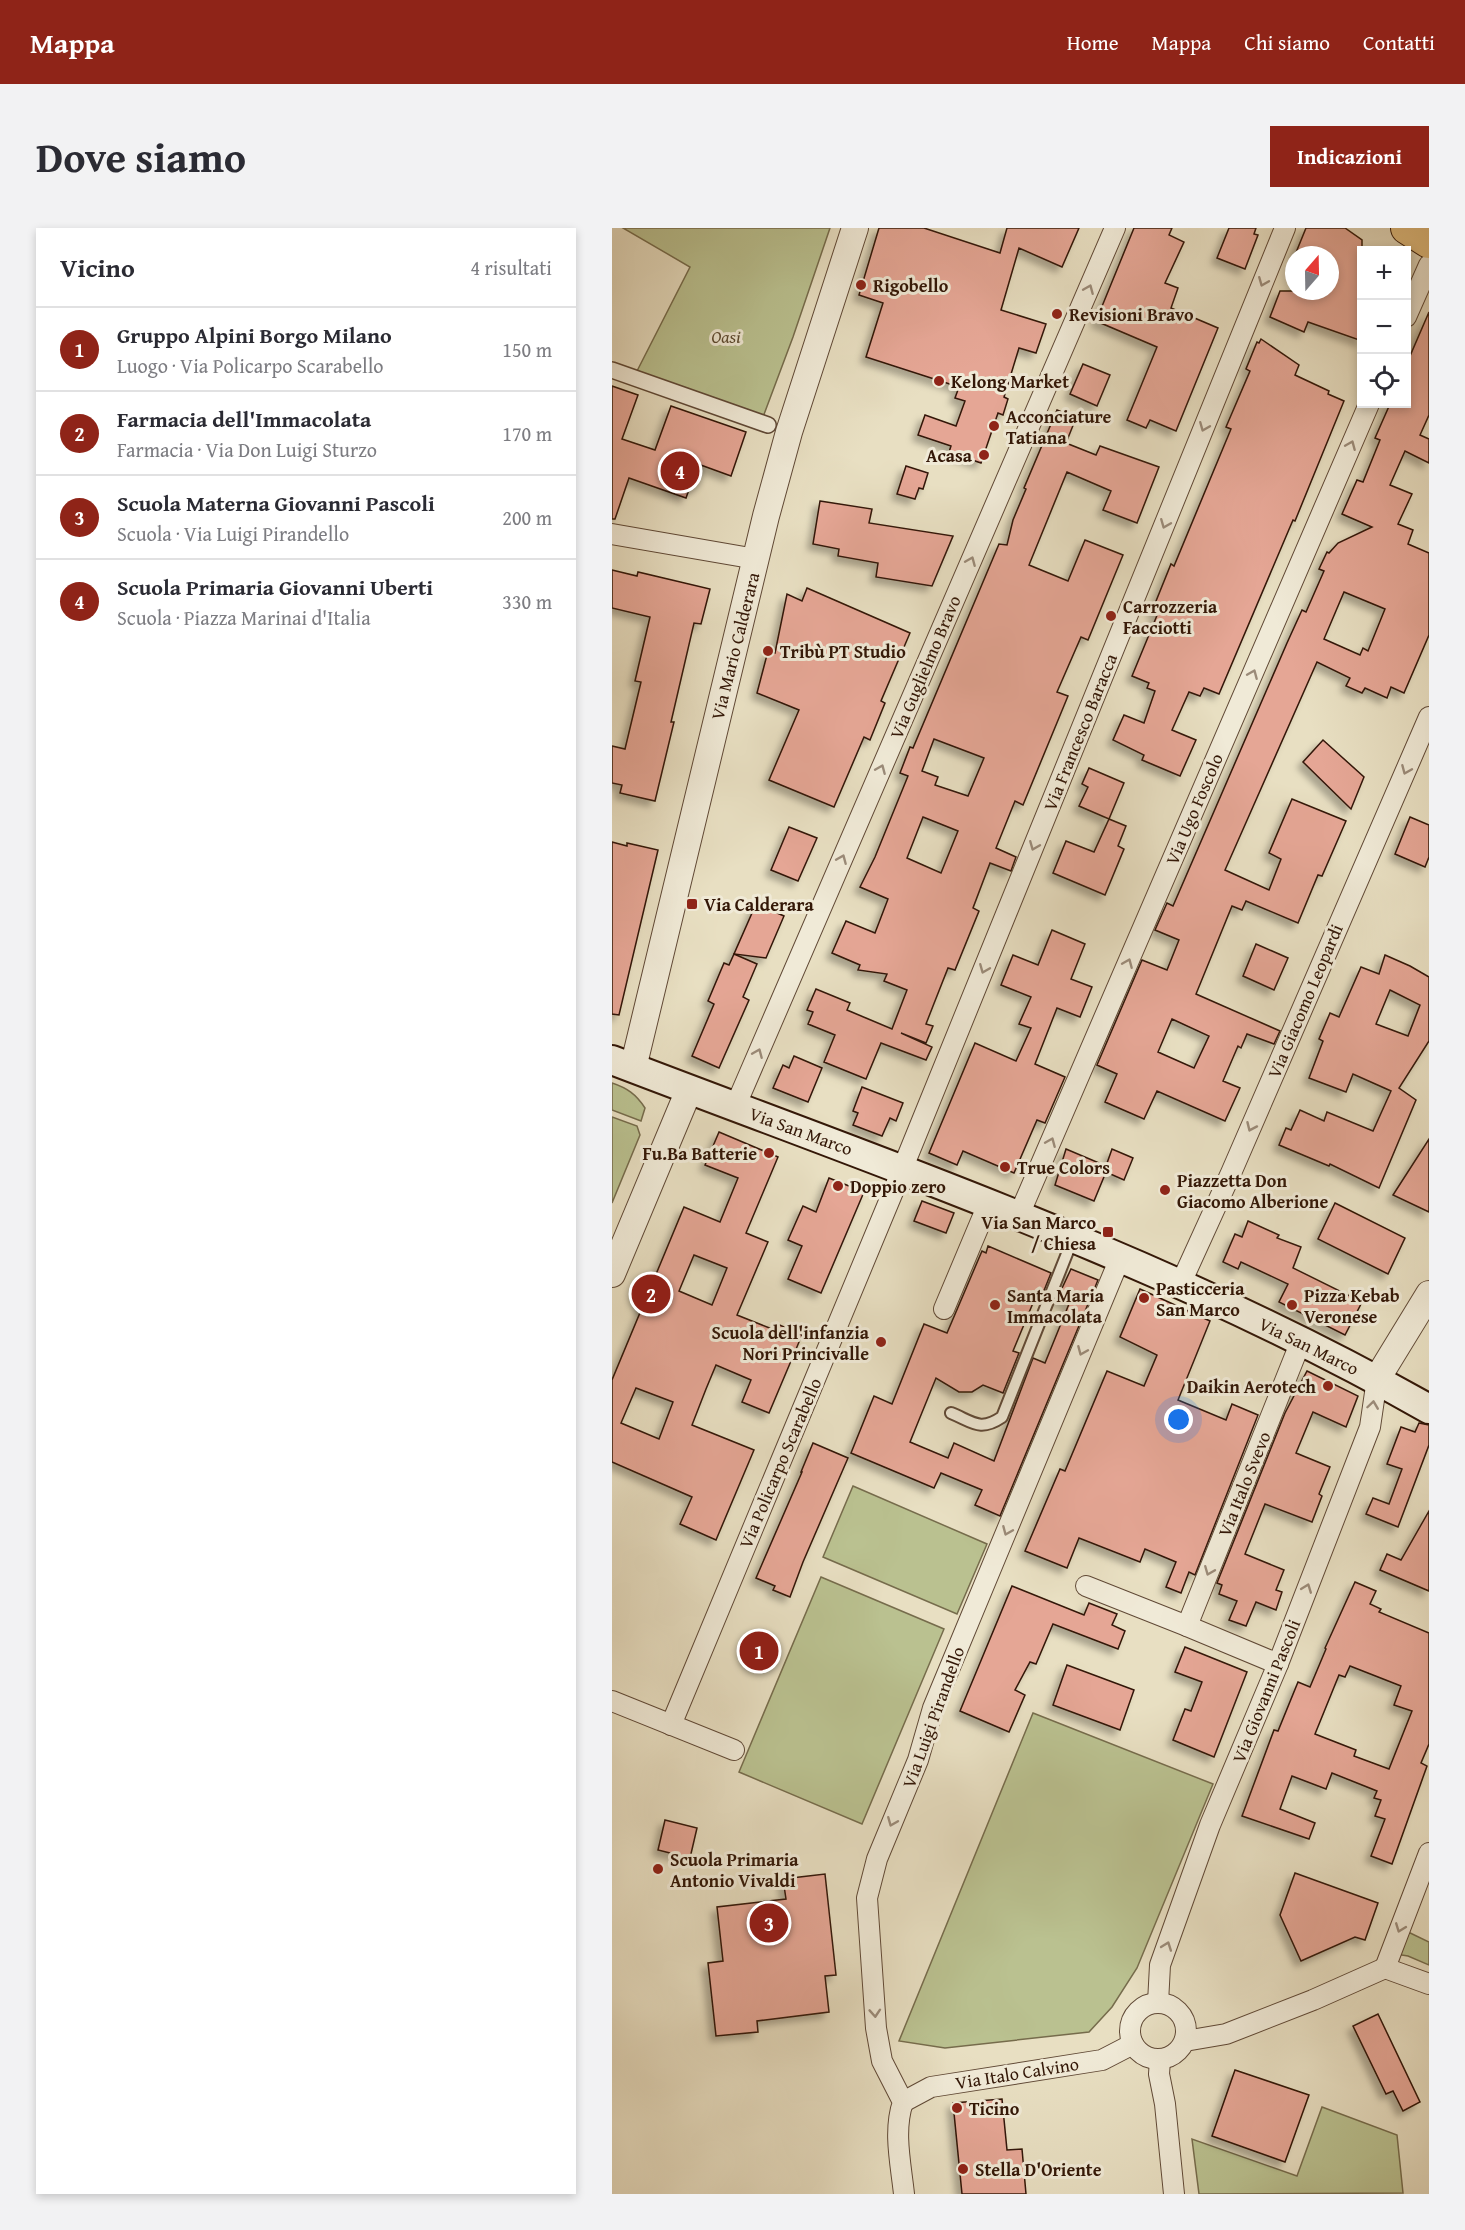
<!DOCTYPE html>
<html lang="it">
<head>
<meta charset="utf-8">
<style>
  body { margin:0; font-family:"Gentium Book Plus",serif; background:#f2f2f3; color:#2b2b33 }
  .controls { position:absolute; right:18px; top:18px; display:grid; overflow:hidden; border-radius:0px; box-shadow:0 3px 9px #0003 }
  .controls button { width:54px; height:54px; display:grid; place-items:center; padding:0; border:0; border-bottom:2px solid #e1e1e2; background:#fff; color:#2b2b33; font:30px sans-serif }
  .compass { position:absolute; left:673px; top:18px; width:54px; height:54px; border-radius:50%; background:#fff; box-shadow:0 3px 9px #0003; rotate:20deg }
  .you { position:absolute; left:567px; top:1192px; width:21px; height:21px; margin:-15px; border:4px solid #fff; border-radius:50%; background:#1a73e8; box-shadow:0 0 0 9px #1a73e833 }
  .badge { display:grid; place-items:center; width:39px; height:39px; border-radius:50%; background:#8f2418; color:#fff; font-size:20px; font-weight:700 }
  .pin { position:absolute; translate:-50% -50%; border:3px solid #fff; box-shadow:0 2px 6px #0006 }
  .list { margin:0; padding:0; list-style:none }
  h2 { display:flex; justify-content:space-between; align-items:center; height:78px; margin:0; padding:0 24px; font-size:26px }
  h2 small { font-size:20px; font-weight:400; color:#7c7c81 }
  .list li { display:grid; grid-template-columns:39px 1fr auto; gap:18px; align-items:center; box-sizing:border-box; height:84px; padding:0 24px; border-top:2px solid #e1e1e2 }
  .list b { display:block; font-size:22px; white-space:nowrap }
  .list p { margin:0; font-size:20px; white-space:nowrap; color:#7c7c81 }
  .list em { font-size:20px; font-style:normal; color:#7c7c81 }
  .icon { flex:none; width:33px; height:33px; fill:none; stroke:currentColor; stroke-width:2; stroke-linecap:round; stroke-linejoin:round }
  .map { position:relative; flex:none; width:817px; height:1966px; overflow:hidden; border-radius:0px }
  header { display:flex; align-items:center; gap:36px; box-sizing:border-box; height:84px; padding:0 30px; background:#8f2418; color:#fff }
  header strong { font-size:28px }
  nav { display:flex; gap:33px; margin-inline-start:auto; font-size:21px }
  .intro { display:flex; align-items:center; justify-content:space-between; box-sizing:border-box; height:144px; padding:0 36px }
  h1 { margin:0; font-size:42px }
  .button { padding:15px 27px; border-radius:0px; background:#8f2418; color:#fff; font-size:21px; font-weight:700 }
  main { display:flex; gap:36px; padding:0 36px }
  aside { flex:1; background:#fff; border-radius:0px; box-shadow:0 3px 9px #0003 }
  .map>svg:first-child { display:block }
  .green { fill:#bac190; stroke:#766c4c; stroke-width:1.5 }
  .building { fill:#e5a695; stroke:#331707; stroke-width:1.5; fill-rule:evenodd; filter:url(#shadow) }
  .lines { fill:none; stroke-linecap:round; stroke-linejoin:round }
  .service-casing { stroke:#604936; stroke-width:14 }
  .pedestrian-casing { stroke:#604936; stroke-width:18 }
  .minor-casing { stroke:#604936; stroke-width:22 }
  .tertiary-casing { stroke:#604936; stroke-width:28 }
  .secondary-casing { stroke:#331707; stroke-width:32 }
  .primary-casing { stroke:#331707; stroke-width:34 }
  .service { stroke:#f0ead7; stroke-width:10 }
  .pedestrian { stroke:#f0ead7; stroke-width:15 }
  .minor { stroke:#f0ead7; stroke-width:20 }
  .tertiary { stroke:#f0ead7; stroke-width:26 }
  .secondary { stroke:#f0ead7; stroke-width:28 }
  .primary { stroke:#e4c081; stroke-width:32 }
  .oneway { stroke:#9b8b79 }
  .poi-dot { fill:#8f2418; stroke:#f0ead7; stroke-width:2 }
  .labels { text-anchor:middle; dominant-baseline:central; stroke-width:6; stroke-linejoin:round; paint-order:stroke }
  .poi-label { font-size:18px; font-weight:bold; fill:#331707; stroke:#f0ead7; text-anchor:start }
  .park-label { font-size:18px; font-style:italic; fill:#5c4a30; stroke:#f0ead7 }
  .street-label { font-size:18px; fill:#331707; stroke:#f0ead7 }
</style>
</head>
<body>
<header>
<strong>Mappa</strong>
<nav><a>Home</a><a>Mappa</a><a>Chi siamo</a><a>Contatti</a></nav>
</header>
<div class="intro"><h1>Dove siamo</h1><a class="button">Indicazioni</a></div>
<main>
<aside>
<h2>Vicino<small>4 risultati</small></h2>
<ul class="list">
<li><span class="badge">1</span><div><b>Gruppo Alpini Borgo Milano</b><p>Luogo · Via Policarpo Scarabello</p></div><em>150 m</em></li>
<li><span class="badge">2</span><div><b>Farmacia dell'Immacolata</b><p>Farmacia · Via Don Luigi Sturzo</p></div><em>170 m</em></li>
<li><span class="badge">3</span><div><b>Scuola Materna Giovanni Pascoli</b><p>Scuola · Via Luigi Pirandello</p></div><em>200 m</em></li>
<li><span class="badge">4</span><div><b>Scuola Primaria Giovanni Uberti</b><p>Scuola · Piazza Marinai d'Italia</p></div><em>330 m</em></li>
</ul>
</aside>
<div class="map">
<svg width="817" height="1966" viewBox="0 0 817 1966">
  <defs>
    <filter id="shadow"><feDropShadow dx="-5.5" dy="5.5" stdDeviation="3" flood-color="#0004"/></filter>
  </defs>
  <rect width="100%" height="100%" fill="#e8dfc2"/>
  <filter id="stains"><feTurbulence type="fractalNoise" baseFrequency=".00333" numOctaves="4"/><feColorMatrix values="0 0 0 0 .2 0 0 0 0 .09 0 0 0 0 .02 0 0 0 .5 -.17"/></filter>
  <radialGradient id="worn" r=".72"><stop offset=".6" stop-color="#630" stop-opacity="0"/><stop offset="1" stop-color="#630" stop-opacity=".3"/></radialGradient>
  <g class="green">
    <polygon points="11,0 218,0 181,109 151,189 24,145 78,39"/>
    <path d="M0,855C15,860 24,866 33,880L29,893L0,882Z"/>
    <polygon points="0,889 25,898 28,907 0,975"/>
    <polygon points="241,1258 375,1316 345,1386 211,1329"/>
    <polygon points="209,1349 332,1401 250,1596 127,1544"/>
    <polygon points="421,1485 601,1556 525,1740 500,1779 477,1804 333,1820 287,1813"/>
    <polygon points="792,1702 817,1714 817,1737 796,1728 783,1726"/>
    <polygon points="710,1879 785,1907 791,1965 587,1966 580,1911 685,1948"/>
  </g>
  <g class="building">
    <polygon points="267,0 312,0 388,25 395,0 467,0 450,39 407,20 389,82 434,96 424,125 407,120 392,169 396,171 391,187 386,185 369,235 337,224 339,218 306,207 313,187 344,198 353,173 343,170 347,159 254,129 271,75 247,67"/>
    <polygon points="522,0 560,0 557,7 572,14 553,55 566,60 559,80 606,100 564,203 538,192 534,200 515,192 545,119 484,93"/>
    <polygon points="617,0 644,0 642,6 646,7 633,41 605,30"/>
    <polygon points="694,0 733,0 750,12 750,113 696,94 692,104 658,89 668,63 718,63 718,27 683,27"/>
    <path d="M817,84V187L808,207L817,211V235L793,223L778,257L800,266L786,296L801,302L796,316L817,325V407L792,465L779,459L775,470L753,460L750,465L734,458L738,450L705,434L613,642L657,662L669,631L657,625L680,571L734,593L710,648L706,647L686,695L634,673L630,682L620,678L584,766L668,803L662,816L635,806L629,820L626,818L611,853L628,860L613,893L545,863L532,891L493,874L505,846L485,837L530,732L555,742L567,712L543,702L555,675L561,678L675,415L690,382L694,384L712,343L707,341L715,324L717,325L726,315L760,299L730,286L745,252L751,254L768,212L763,210L778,176H795V135ZM732,364L773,381L756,423L751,420L748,427L712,411ZM560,791L597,808L582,840L546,824Z"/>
    <polygon points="649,111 687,137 683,147 717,163 716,166 732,173 683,293 681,292 607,466 592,460 588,468 577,464 560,502 584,512 568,548 530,532 532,527 501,512 512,487 532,495 543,463 535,460 537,455 520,448 546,385 540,383 559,336 562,338 619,201 614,199 638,143 634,141 645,114 647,115"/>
    <polygon points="471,136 498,147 485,178 458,166"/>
    <polygon points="0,158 26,167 10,211 43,222 59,178 134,204 119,248 86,236 74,270 17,250 3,291 0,291"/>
    <path d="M445,182L464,190L454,215L484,227L488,218L547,239L525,295L491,282L499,263L455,244L417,337L456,353L473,312L511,327L476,412L469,409L445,464L456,468L411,577L403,573L384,620L404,629L399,643L378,635L361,680L367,683L343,742L336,740L321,778L314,796L321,798L314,815L289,805L320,819L314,832L269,815L254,851L212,834L223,807L196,796L201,784L195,782L204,761L238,775L235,782L280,801L295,762L272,753L275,746L246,742L248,737L220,725L234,693L263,705L276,671L248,659L263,629L296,548L288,545L298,519L301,520L387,316L395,317L401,292L414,261L412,260ZM322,511L372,530L356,568L323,557L326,549L310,543ZM311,589L346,603L329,645L295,630Z"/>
    <polygon points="294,238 316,245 311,261 307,260 303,271 285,266"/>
    <polygon points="208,273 260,281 257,295 341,308 320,358 264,349 266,335 226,328 227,321 201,316"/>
    <polygon points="0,342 25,348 26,344 98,361 89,396 82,395 59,494 62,494 43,573 8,565 10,557 0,555 0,518 13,521 29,454 23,453 38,389 0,380"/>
    <polygon points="195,360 298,405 269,473 273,475 258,512 252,509 222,579 157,552 187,482 145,465 156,423 163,425 175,366 190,373"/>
    <polygon points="711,512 752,549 739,581 691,534"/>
    <polygon points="477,540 512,555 497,591 467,578 476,559 470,556"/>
    <polygon points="798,589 817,597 817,629 813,639 783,626"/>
    <polygon points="497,591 514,598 506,618 512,621 493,667 441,645 454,613 482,624"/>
    <polygon points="177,599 205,610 186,653 159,642"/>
    <polygon points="0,614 15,618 15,615 46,622 7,787 0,786"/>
    <polygon points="144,676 172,688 154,730 122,726"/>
    <polygon points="440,702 473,716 459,751 480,759 468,789 445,780 423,836 453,849 433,895 425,892 402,945 351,923 345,937 317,925 363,815 404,833 419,800 407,796 419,769 389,757 401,727 426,737"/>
    <polygon points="644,716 676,730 662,762 631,748"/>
    <polygon points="122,726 145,736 131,769 137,772 107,840 80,828 102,776 96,773 112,735 117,737"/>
    <path d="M773,727L798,738L817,749V813L787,860L804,872L767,960L718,936L717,938L667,917L674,900L679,902L688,882L712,893L715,884L761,903L779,863L741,846L734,864L697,850L711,813L707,811L718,785L727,789L749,739L767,746ZM778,762L808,777L796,808L764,796Z"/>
    <polygon points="182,828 210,840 196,874 161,860 171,837 177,840"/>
    <polygon points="250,859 291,875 284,893 278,890 270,908 241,897 246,885 241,883"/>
    <path d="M107,904L166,929L134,1005L156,1014L125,1087L160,1101L163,1095L190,1107L157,1185L130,1174L139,1152L104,1137L94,1161L80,1197L142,1222L104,1312L68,1296L80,1269L0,1234V1152L72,979L108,994L126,950L93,937ZM82,1027L115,1040L100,1077L67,1063ZM24,1160L61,1174L47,1211L9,1195Z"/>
    <polygon points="817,911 817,984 781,967"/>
    <polygon points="454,921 494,938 500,921 521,930 512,952 494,944 482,973 443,957"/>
    <polygon points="217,950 252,964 209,1065 176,1051 190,1018 176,1012 191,978 204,984"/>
    <polygon points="310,973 342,985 334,1005 302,993"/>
    <polygon points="723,975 793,1010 776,1046 706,1011"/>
    <polygon points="636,993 667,1007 665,1010 689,1019 681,1040 750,1074 733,1107 667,1074 676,1056 629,1034 626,1041 611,1034 623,1006 630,1009"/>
    <polygon points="376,1018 439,1045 431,1065 426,1063 401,1123 407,1125 391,1165 371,1157 360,1164 347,1164 324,1150 298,1214 336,1230 342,1215 382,1233 421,1130 433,1135 457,1076 445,1071 459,1041 486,1052 388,1288 363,1277 370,1262 329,1245 322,1260 239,1225 262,1168 280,1176 312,1096 335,1105 370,1023 374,1025"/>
    <polygon points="528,1061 598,1093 566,1172 614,1192 620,1176 646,1187 583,1347 577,1344 569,1365 554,1359 564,1334 533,1321 528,1334 467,1310 455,1340 413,1323 448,1241 453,1243 495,1143 532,1158 545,1127 508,1109"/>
    <polygon points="695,1143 746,1168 734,1199 701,1184 684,1225 718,1239 707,1266 710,1268 700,1294 653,1276 633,1326 672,1342 664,1362 670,1364 664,1382 644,1374 634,1398 617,1392 625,1373 607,1366 610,1357 605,1355 673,1185"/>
    <polygon points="807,1195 817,1197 817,1217 786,1299 754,1286 761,1270 777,1276 790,1241 775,1236 789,1199 803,1204"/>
    <polygon points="201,1215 236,1230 191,1334 178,1369 161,1362 163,1358 144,1350 190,1244 189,1244"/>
    <polygon points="817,1283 817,1363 768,1342 775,1326 789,1332"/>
    <path d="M743,1354L764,1363L758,1376L769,1381L767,1384L817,1405V1516L809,1535L815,1538L780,1636L759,1628L773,1591L763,1588L769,1572L762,1570L765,1563L720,1545L714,1561L680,1548L668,1581L703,1595L697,1611L630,1588L662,1502L666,1503L686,1454L698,1459L714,1421L713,1420ZM738,1438L789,1458L782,1477L800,1483L777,1541L742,1528L744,1522L703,1506L727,1447L733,1449Z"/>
    <polygon points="400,1358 472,1387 477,1375 505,1386 500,1397 513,1403 506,1421 441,1396 424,1436 418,1434 403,1462 413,1467 397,1504 348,1483"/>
    <polygon points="573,1419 635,1444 602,1529 561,1512 573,1481 579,1483 590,1454 563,1444"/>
    <polygon points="455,1437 522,1462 508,1502 441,1477"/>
    <polygon points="53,1592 85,1600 78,1630 46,1622"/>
    <polygon points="683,1645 766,1675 753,1712 743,1709 689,1733 668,1687"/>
    <polygon points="213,1646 224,1747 213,1748 217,1784 145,1793 146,1804 104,1808 96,1735 111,1733 105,1679 174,1671 171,1651"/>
    <polygon points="766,1786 808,1874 791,1883 781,1863 774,1866 741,1798"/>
    <polygon points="623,1842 697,1867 673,1934 600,1908"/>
    <polygon points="390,1871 395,1922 410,1921 414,1966 350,1966 341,1875"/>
  </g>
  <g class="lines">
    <g class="service-casing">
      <path id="service" d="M339,1185C361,1194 368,1204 390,1189L460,1013"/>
    </g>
    <g class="pedestrian-casing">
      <polyline id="pedestrian" points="0,142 156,197"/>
    </g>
    <g class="minor-casing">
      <g id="minor">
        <polyline points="794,89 817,37"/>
        <polyline points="0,306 144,331"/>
        <polyline points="123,879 503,0"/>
        <polyline points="407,987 757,176"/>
        <polyline points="568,1057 619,945 817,489"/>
        <polyline points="332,1081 377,974"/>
        <polyline points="474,1358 575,1398"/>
        <polyline points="666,1436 575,1398 689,1113"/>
        <polyline points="0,1473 122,1522"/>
        <polyline points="59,1497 283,959 673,0"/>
        <polyline points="773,1740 817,1625"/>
        <polyline points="773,1740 817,1756"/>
        <circle cx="546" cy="1803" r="28"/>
        <polyline points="546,1775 548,1737 598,1597 666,1436 758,1199 765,1151"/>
        <polyline points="573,1813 614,1806 701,1772 773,1740"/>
        <polyline points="548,1832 547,1846 553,1876 562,1966"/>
        <polyline points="291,1874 319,1859 490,1832 521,1816"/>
        <path d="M292,1966C289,1937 281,1903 291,1874L270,1833L264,1800L255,1670L265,1631L306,1532L321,1480L508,1030"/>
      </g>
    </g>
    <g class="tertiary-casing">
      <g id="tertiary">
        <polyline points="21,840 154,288 177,204 243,0"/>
        <polyline points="0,1046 77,862"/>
        <polyline points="765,1151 817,1066"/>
      </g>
    </g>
    <g class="secondary-casing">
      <path id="secondary" d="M0,832C277,938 558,1034 817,1181"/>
    </g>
    <g class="primary-casing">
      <polyline id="primary" points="795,0 817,14"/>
    </g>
    <use href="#service" class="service"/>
    <use href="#pedestrian" class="pedestrian"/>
    <use href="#minor" class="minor"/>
    <use href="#tertiary" class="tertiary"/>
    <use href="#secondary" class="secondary"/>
    <use href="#primary" class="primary"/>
  </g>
  <defs><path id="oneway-chevron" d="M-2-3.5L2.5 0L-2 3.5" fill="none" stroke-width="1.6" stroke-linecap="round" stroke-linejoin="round" transform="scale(1.5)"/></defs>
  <g class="oneway">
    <use href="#oneway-chevron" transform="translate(651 54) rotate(112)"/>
    <use href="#oneway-chevron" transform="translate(477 61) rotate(-67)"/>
    <use href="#oneway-chevron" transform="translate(592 199) rotate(112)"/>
    <use href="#oneway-chevron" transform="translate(739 217) rotate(-67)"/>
    <use href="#oneway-chevron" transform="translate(553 296) rotate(112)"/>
    <use href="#oneway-chevron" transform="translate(359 333) rotate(-67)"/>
    <use href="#oneway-chevron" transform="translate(641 446) rotate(-67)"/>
    <use href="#oneway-chevron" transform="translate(269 541) rotate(-67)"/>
    <use href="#oneway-chevron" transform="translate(794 542) rotate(113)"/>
    <use href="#oneway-chevron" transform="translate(422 618) rotate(112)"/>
    <use href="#oneway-chevron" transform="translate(230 631) rotate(-67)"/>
    <use href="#oneway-chevron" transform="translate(516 735) rotate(-67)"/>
    <use href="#oneway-chevron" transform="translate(372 741) rotate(112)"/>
    <use href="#oneway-chevron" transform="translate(146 825) rotate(-67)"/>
    <use href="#oneway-chevron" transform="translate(639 899) rotate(114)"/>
    <use href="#oneway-chevron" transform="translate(439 914) rotate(-67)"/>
    <use href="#oneway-chevron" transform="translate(470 1123) rotate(113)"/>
    <use href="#oneway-chevron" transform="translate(761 1177) rotate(-82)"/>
    <use href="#oneway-chevron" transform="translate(395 1303) rotate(113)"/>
    <use href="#oneway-chevron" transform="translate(597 1343) rotate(112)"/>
    <use href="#oneway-chevron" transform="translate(695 1360) rotate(-69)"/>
    <use href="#oneway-chevron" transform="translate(280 1594) rotate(112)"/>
    <use href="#oneway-chevron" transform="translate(788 1700) rotate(111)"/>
    <use href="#oneway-chevron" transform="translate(555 1718) rotate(-70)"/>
    <use href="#oneway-chevron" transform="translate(263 1785) rotate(86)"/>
  </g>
  <g class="poi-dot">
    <circle cx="249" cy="57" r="6"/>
    <circle cx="445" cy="86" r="6"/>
    <circle cx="327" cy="153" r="6"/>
    <circle cx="382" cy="198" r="6"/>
    <circle cx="372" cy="227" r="6"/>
    <circle cx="499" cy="388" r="6"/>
    <circle cx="156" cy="423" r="6"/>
    <rect x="74" y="670" width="12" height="12" rx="3"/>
    <circle cx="157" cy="925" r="6"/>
    <circle cx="393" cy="939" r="6"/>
    <circle cx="226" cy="958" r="6"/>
    <circle cx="553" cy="962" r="6"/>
    <rect x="490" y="998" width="12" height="12" rx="3"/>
    <circle cx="532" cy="1070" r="6"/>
    <circle cx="383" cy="1077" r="6"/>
    <circle cx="680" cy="1077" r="6"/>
    <circle cx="269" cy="1114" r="6"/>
    <circle cx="716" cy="1158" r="6"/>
    <circle cx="46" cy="1641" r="6"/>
    <circle cx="345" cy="1880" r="6"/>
    <circle cx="351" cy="1941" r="6"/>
  </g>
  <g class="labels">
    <g class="poi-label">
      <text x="261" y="57">Rigobello</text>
      <text x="457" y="86">Revisioni Bravo</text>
      <text x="339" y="153">Kelong Market</text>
      <text x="394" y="188">Acconciature<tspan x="394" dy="21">Tatiana</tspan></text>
      <text x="360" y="227" text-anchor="end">Acasa</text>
      <text x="511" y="378">Carrozzeria<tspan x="511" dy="21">Facciotti</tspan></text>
      <text x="168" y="423">Tribù PT Studio</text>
      <text x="92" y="676">Via Calderara</text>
      <text x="145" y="925" text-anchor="end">Fu.Ba Batterie</text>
      <text x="405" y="939">True Colors</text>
      <text x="565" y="952">Piazzetta Don<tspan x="565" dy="21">Giacomo Alberione</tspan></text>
      <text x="238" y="958">Doppio zero</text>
      <text x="484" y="994" text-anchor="end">Via San Marco<tspan x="484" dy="21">/ Chiesa</tspan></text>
      <text x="544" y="1060">Pasticceria<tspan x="544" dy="21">San Marco</tspan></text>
      <text x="395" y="1067">Santa Maria<tspan x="395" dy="21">Immacolata</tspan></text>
      <text x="692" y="1067">Pizza Kebab<tspan x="692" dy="21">Veronese</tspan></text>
      <text x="257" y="1104" text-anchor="end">Scuola dell'infanzia<tspan x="257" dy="21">Nori Princivalle</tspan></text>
      <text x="704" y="1158" text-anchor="end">Daikin Aerotech</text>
      <text x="58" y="1631">Scuola Primaria<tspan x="58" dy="21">Antonio Vivaldi</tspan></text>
      <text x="357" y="1880">Ticino</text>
      <text x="363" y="1941">Stella D'Oriente</text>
    </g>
    <g class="park-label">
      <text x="114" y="108">Oasi</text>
    </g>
    <g class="street-label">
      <text transform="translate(123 418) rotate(-76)">Via Mario Calderara</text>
      <text transform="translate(313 439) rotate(-67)">Via Guglielmo Bravo</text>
      <text transform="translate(468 504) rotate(-68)">Via Francesco Baracca</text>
      <text transform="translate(582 581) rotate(-67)">Via Ugo Foscolo</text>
      <text transform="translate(693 773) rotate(-67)">Via Giacomo Leopardi</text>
      <text transform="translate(189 903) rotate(20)">Via San Marco</text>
      <text transform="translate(697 1118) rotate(26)">Via San Marco</text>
      <text transform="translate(168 1235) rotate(-67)">Via Policarpo Scarabello</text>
      <text transform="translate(632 1256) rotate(-68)">Via Italo Svevo</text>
      <text transform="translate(654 1463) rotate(-68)">Via Giovanni Pascoli</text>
      <text transform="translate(321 1489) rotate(-70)">Via Luigi Pirandello</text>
      <text transform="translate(405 1845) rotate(-9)">Via Italo Calvino</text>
    </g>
  </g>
  <rect width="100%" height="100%" filter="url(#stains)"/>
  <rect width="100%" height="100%" fill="url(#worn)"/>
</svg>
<div class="controls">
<button>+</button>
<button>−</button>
<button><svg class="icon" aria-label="locate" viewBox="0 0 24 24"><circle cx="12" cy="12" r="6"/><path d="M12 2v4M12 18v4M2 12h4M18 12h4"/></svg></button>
</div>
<svg class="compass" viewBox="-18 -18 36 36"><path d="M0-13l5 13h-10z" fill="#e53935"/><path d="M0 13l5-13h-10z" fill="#7c7c81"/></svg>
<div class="you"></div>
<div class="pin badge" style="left:147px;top:1423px">1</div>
<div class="pin badge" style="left:39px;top:1066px">2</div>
<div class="pin badge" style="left:157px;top:1695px">3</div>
<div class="pin badge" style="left:68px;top:243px">4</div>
</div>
</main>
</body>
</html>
